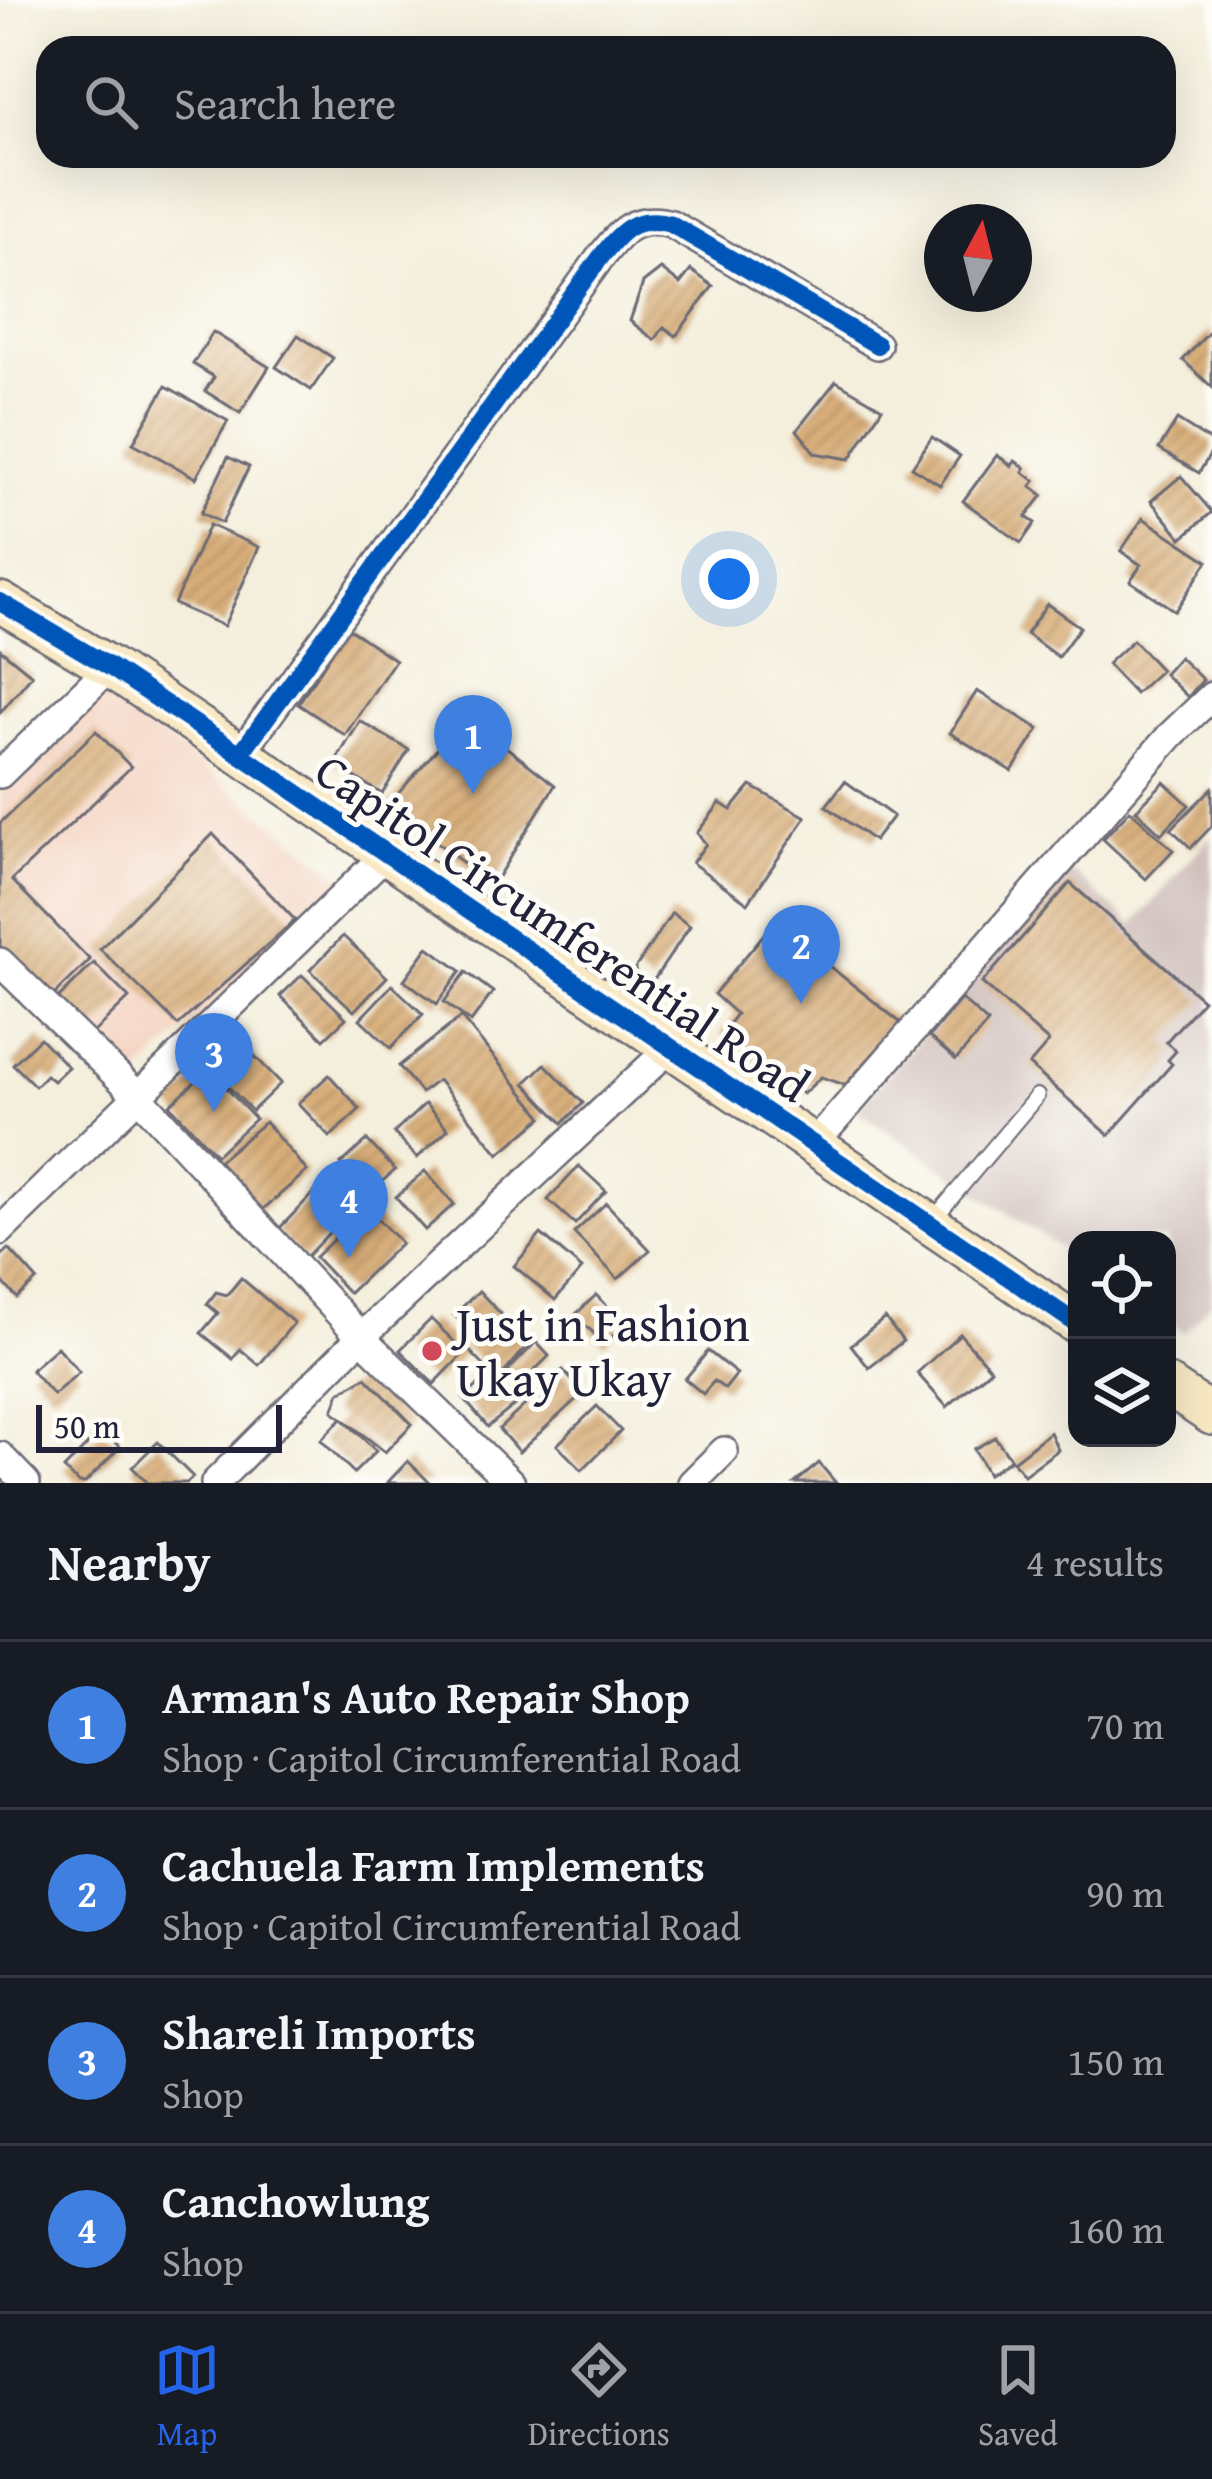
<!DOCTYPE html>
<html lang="en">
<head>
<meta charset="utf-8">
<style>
  body { margin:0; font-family:"Gentium Book Plus",serif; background:#242831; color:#f1f3f6 }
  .controls { position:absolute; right:36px; bottom:36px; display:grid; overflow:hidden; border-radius:24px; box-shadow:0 12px 48px #0002 }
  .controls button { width:108px; height:108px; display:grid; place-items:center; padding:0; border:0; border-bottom:3px solid #363941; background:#171b24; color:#f1f3f6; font:60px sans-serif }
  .compass { position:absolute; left:924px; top:204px; width:108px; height:108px; border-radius:50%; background:#171b24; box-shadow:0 12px 48px #0002; rotate:7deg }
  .scale { position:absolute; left:36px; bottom:30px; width:246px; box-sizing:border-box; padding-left:12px; border:6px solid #22223b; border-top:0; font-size:33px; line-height:42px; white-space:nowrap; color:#22223b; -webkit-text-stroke:9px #fdfcf7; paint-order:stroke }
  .you { position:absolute; left:729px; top:579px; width:42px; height:42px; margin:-30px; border:9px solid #fff; border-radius:50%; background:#1a73e8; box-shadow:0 0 0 18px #1a73e833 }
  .badge { display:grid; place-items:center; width:78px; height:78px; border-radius:50%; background:#2563eb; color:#fff; font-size:39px; font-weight:700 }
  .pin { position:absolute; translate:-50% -99px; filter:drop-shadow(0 3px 6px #0008) }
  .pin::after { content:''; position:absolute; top:63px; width:42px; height:36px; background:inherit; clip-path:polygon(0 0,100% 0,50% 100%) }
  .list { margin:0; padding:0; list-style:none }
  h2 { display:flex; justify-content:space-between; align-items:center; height:156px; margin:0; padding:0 48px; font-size:51px }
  h2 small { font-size:39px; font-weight:400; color:#9ea1a6 }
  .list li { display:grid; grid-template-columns:78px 1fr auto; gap:36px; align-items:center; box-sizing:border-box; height:168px; padding:0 48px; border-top:3px solid #363941 }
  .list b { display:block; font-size:45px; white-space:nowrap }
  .list p { margin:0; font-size:39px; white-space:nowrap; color:#9ea1a6 }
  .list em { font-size:39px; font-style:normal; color:#9ea1a6 }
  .icon { flex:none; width:66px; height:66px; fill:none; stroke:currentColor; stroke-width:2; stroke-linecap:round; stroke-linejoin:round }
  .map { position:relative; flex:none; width:1212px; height:1483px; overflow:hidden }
  .search { position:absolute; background:#171b24; box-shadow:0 12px 48px #0002; left:36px; right:36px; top:36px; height:132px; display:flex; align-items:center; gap:30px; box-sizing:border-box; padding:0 42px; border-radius:36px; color:#9ea1a6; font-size:45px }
  .sheet { height:828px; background:#171b24 }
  nav { display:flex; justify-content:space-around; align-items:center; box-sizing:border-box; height:168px; border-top:3px solid #363941; background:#171b24; font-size:33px; color:#9ea1a6 }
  nav a { display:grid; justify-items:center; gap:6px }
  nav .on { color:#2563eb }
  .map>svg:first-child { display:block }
  .built { fill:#f4d3c1 }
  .industrial { fill:#d0c0bc }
  .building { fill:url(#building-hatch) }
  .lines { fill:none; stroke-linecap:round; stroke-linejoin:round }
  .lane-casing { stroke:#6c6a74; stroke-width:18 }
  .street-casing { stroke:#6c6a74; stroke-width:32 }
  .secondary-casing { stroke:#6c6a74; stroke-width:44 }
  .lane { stroke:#fff; stroke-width:14 }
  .street { stroke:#fff; stroke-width:27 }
  .secondary { stroke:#f8e8c3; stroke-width:39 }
  .cycleway-casing { stroke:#fdfcf7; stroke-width:26 }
  .cycleway { stroke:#0057b8; stroke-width:18 }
  .poi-dot { fill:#d1495b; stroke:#fdfcf7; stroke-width:4.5 }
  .labels { text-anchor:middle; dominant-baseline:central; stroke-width:10; stroke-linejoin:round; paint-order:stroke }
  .street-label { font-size:48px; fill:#22223b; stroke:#fdfcf7 }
  .poi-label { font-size:48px; fill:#22223b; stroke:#fdfcf7; text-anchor:start }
</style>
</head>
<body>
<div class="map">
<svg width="1212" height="1483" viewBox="0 0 1212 1483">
  <defs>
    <pattern id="building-hatch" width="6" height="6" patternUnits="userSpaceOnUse" patternTransform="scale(3)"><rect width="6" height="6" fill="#d8ae79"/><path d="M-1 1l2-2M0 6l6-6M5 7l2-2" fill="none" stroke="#b9956a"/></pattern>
  </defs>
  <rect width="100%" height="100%" fill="#fdfcf7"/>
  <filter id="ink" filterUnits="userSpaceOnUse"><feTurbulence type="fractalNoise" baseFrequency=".00833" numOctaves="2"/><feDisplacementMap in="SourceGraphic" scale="24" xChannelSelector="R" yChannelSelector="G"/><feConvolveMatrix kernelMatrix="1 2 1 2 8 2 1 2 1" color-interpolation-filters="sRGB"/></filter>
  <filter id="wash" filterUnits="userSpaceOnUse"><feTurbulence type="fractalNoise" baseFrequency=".004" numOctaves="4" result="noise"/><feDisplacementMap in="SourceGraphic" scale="48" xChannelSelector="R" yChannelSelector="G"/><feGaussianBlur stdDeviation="2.7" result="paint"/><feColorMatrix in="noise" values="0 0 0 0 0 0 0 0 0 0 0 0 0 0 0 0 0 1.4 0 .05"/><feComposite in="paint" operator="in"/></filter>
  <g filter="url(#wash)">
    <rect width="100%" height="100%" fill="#f4efdd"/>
    <polygon class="built" points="99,685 345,880 137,1076 0,945 0,785"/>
    <polygon class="industrial" points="1212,834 1212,1300 1184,1333 1167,1321 1167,1240 1077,1240 1077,1260 857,1110 1069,870 1133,925"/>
    <g id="blocks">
      <g class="building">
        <polygon points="661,269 680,284 691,270 713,286 676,336 664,327 655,340 630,321 643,283"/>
        <polygon points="1212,329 1212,387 1183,360"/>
        <polygon points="213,332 269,367 240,413 205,391 214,377 193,364"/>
        <polygon points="298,335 333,358 311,390 276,367"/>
        <polygon points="836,381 882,408 850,459 815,453 797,430"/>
        <polygon points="166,386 228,421 196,478 133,443"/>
        <polygon points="1177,420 1212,442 1212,451 1199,473 1159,449"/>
        <polygon points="932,437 960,456 940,485 912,467"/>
        <polygon points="997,455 1012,466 1015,461 1025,468 1023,472 1035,481 1031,486 1043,495 1026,517 1035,523 1021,543 963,501"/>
        <polygon points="228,457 249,467 222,523 201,513"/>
        <polygon points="1181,476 1212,512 1182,538 1151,501"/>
        <polygon points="1143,518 1208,561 1175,611 1130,581 1141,565 1121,551"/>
        <polygon points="209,525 259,547 224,626 174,604"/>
        <polygon points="1047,604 1080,627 1058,657 1026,634"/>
        <polygon points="348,628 395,660 345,735 298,704"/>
        <polygon points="1133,640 1161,670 1135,694 1107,664"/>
        <polygon points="0,649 32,675 0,713"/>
        <polygon points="1179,657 1203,680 1188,697 1164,674"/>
        <polygon points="977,691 1039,729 1012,771 950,733"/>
        <polygon points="466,716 555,785 492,886 389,804"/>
        <polygon points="360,721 409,750 382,794 334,764"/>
        <polygon points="96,731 131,767 12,880 90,960 50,999 0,950 0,823"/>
        <polygon points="845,781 893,816 874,841 826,806"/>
        <polygon points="1164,782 1189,805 1161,834 1136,810"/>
        <polygon points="751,786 806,817 748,903 692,863 706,844 697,833 720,803 731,810"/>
        <polygon points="1212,788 1212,826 1191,848 1171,829"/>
        <polygon points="1130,810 1173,850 1146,879 1103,839"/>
        <polygon points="213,834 295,920 178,1025 100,949"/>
        <polygon points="1070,883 1203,1000 1166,1042 1176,1051 1168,1060 1172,1064 1109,1135 1029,1065 1049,1042 982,983"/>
        <polygon points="672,913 690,926 651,984 634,970"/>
        <polygon points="774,922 901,1023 845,1085 821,1077 803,1094 721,1034 736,1014 714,994"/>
        <polygon points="343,936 387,977 354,1011 310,970"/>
        <polygon points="428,947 461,971 437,1004 404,980"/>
        <polygon points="94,963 129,998 93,1033 58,999"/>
        <polygon points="466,972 493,992 471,1022 444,1002"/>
        <polygon points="302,975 346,1018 324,1039 280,996"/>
        <polygon points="392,985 423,1014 391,1048 360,1019"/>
        <polygon points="961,999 988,1023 956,1060 929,1037"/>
        <polygon points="461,1017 543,1117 499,1154 438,1080 421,1093 399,1066"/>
        <polygon points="235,1036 281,1083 252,1111 206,1063"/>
        <polygon points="40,1038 68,1067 53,1081 46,1075 35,1086 13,1064"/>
        <polygon points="545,1064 583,1103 563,1123 525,1083"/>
        <polygon points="209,1069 255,1119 216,1155 170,1105"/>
        <polygon points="329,1075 360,1109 330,1137 298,1103"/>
        <polygon points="425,1104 448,1129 417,1158 394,1133"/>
        <polygon points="265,1122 307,1171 260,1212 217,1162"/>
        <polygon points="367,1140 395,1170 368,1194 341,1164"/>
        <polygon points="579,1166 606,1191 575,1224 548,1200"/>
        <polygon points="425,1171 454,1204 425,1230 396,1197"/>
        <polygon points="321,1185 349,1212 304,1259 276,1232"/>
        <polygon points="606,1203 650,1250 618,1279 574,1233"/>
        <polygon points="367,1208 401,1243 349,1293 315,1257"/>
        <polygon points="541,1234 582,1269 555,1300 514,1266"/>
        <polygon points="9,1249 37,1280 17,1298 0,1279 0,1257"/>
        <polygon points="241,1278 294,1323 259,1365 240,1349 233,1359 201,1333 218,1313 207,1304 216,1292 227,1295"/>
        <polygon points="479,1291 529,1344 498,1380 461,1342 471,1331 454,1315"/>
        <polygon points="596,1295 625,1323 605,1344 575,1315"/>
        <polygon points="885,1318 903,1341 869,1368 851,1345"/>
        <polygon points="431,1319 465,1352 434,1384 400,1350"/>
        <polygon points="960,1334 991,1369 947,1407 917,1373"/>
        <polygon points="536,1342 549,1356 521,1384 508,1371"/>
        <polygon points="57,1347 79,1372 53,1395 31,1370"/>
        <polygon points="708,1351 737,1374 725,1389 714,1381 703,1394 685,1379"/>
        <polygon points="563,1370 583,1393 519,1452 499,1429"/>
        <polygon points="491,1375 516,1404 488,1427 463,1398"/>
        <polygon points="366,1377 412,1424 385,1452 333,1411 340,1392"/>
        <polygon points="597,1406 621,1431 582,1470 557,1445"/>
        <polygon points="342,1418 376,1451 354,1473 321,1440"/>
        <polygon points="102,1430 120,1447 85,1483 79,1483 64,1469"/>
        <polygon points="1050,1432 1058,1450 1024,1475 1013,1461"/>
        <polygon points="995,1437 1011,1459 988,1474 974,1449"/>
        <polygon points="158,1442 193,1477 187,1483 148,1483 132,1467"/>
        <polygon points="408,1461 430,1483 387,1483"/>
        <polygon points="819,1463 836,1483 795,1483"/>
      </g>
    </g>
  </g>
  <g filter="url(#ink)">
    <use href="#blocks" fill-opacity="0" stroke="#6c6a74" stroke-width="3"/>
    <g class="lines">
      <g class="lane-casing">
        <polyline id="lane" points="932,1221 1037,1096"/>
      </g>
      <g class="street-casing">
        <g id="street">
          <path d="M240,754L600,258C621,231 635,214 671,224L877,345"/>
          <polyline points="0,774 110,667"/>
          <polyline points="0,962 138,1096 361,1337 511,1483"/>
          <polyline points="812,1146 1171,735 1212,696"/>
          <polyline points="0,1231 386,854"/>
          <polyline points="0,1456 26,1483"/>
          <polyline points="215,1483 361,1337 671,1047"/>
          <polyline points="692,1483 724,1451"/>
        </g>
      </g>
      <g class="secondary-casing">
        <g id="secondary">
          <polyline points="0,602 110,667 240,754 1077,1324"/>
          <polyline points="1167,1385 1212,1415"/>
        </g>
      </g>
      <use href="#lane" class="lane"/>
      <use href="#street" class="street"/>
      <use href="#secondary" class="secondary"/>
      <g class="cycleway-casing">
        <g id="cycleway">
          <polyline points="0,602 110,667 240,754 1077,1324"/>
          <path d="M240,754L600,258C621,231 635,214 671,224L877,345"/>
        </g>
      </g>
      <use href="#cycleway" class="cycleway"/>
    </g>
  </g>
  <circle class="poi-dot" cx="432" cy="1351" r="12"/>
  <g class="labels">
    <g class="street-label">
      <text transform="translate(563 927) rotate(34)">Capitol Circumferential Road</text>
    </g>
    <g class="poi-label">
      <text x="456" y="1323">Just in Fashion<tspan x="456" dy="55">Ukay Ukay</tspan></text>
    </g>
  </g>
</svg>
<div class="controls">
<button><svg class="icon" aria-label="locate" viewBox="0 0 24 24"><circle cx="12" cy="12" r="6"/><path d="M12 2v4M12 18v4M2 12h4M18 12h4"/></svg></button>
<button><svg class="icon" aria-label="layers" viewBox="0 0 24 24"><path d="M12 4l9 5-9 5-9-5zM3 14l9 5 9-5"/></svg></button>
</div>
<svg class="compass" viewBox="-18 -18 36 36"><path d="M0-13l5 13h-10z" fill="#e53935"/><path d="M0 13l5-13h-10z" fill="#9ea1a6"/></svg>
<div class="scale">50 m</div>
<div class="you"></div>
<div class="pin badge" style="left:473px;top:794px;background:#3f7fe0">1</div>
<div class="pin badge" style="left:801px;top:1004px;background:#3f7fe0">2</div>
<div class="pin badge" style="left:214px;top:1112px;background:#3f7fe0">3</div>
<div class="pin badge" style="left:349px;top:1258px;background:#3f7fe0">4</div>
<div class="search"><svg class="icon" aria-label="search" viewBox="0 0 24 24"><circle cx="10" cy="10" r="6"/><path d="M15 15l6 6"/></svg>Search here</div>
</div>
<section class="sheet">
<h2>Nearby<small>4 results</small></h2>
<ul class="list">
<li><span class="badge" style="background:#3f7fe0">1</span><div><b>Arman's Auto Repair Shop</b><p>Shop · Capitol Circumferential Road</p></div><em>70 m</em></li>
<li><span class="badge" style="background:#3f7fe0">2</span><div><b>Cachuela Farm Implements</b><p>Shop · Capitol Circumferential Road</p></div><em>90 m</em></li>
<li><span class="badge" style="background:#3f7fe0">3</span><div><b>Shareli Imports</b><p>Shop</p></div><em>150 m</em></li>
<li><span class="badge" style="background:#3f7fe0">4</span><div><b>Canchowlung</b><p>Shop</p></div><em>160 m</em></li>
</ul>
</section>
<nav>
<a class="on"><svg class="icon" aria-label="map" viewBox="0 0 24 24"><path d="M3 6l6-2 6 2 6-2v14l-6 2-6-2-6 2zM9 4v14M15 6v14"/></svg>Map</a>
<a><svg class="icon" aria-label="directions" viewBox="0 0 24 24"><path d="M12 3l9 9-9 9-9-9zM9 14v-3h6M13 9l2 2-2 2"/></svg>Directions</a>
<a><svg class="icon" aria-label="saved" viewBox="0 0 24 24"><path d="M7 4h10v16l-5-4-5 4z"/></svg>Saved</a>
</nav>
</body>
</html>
